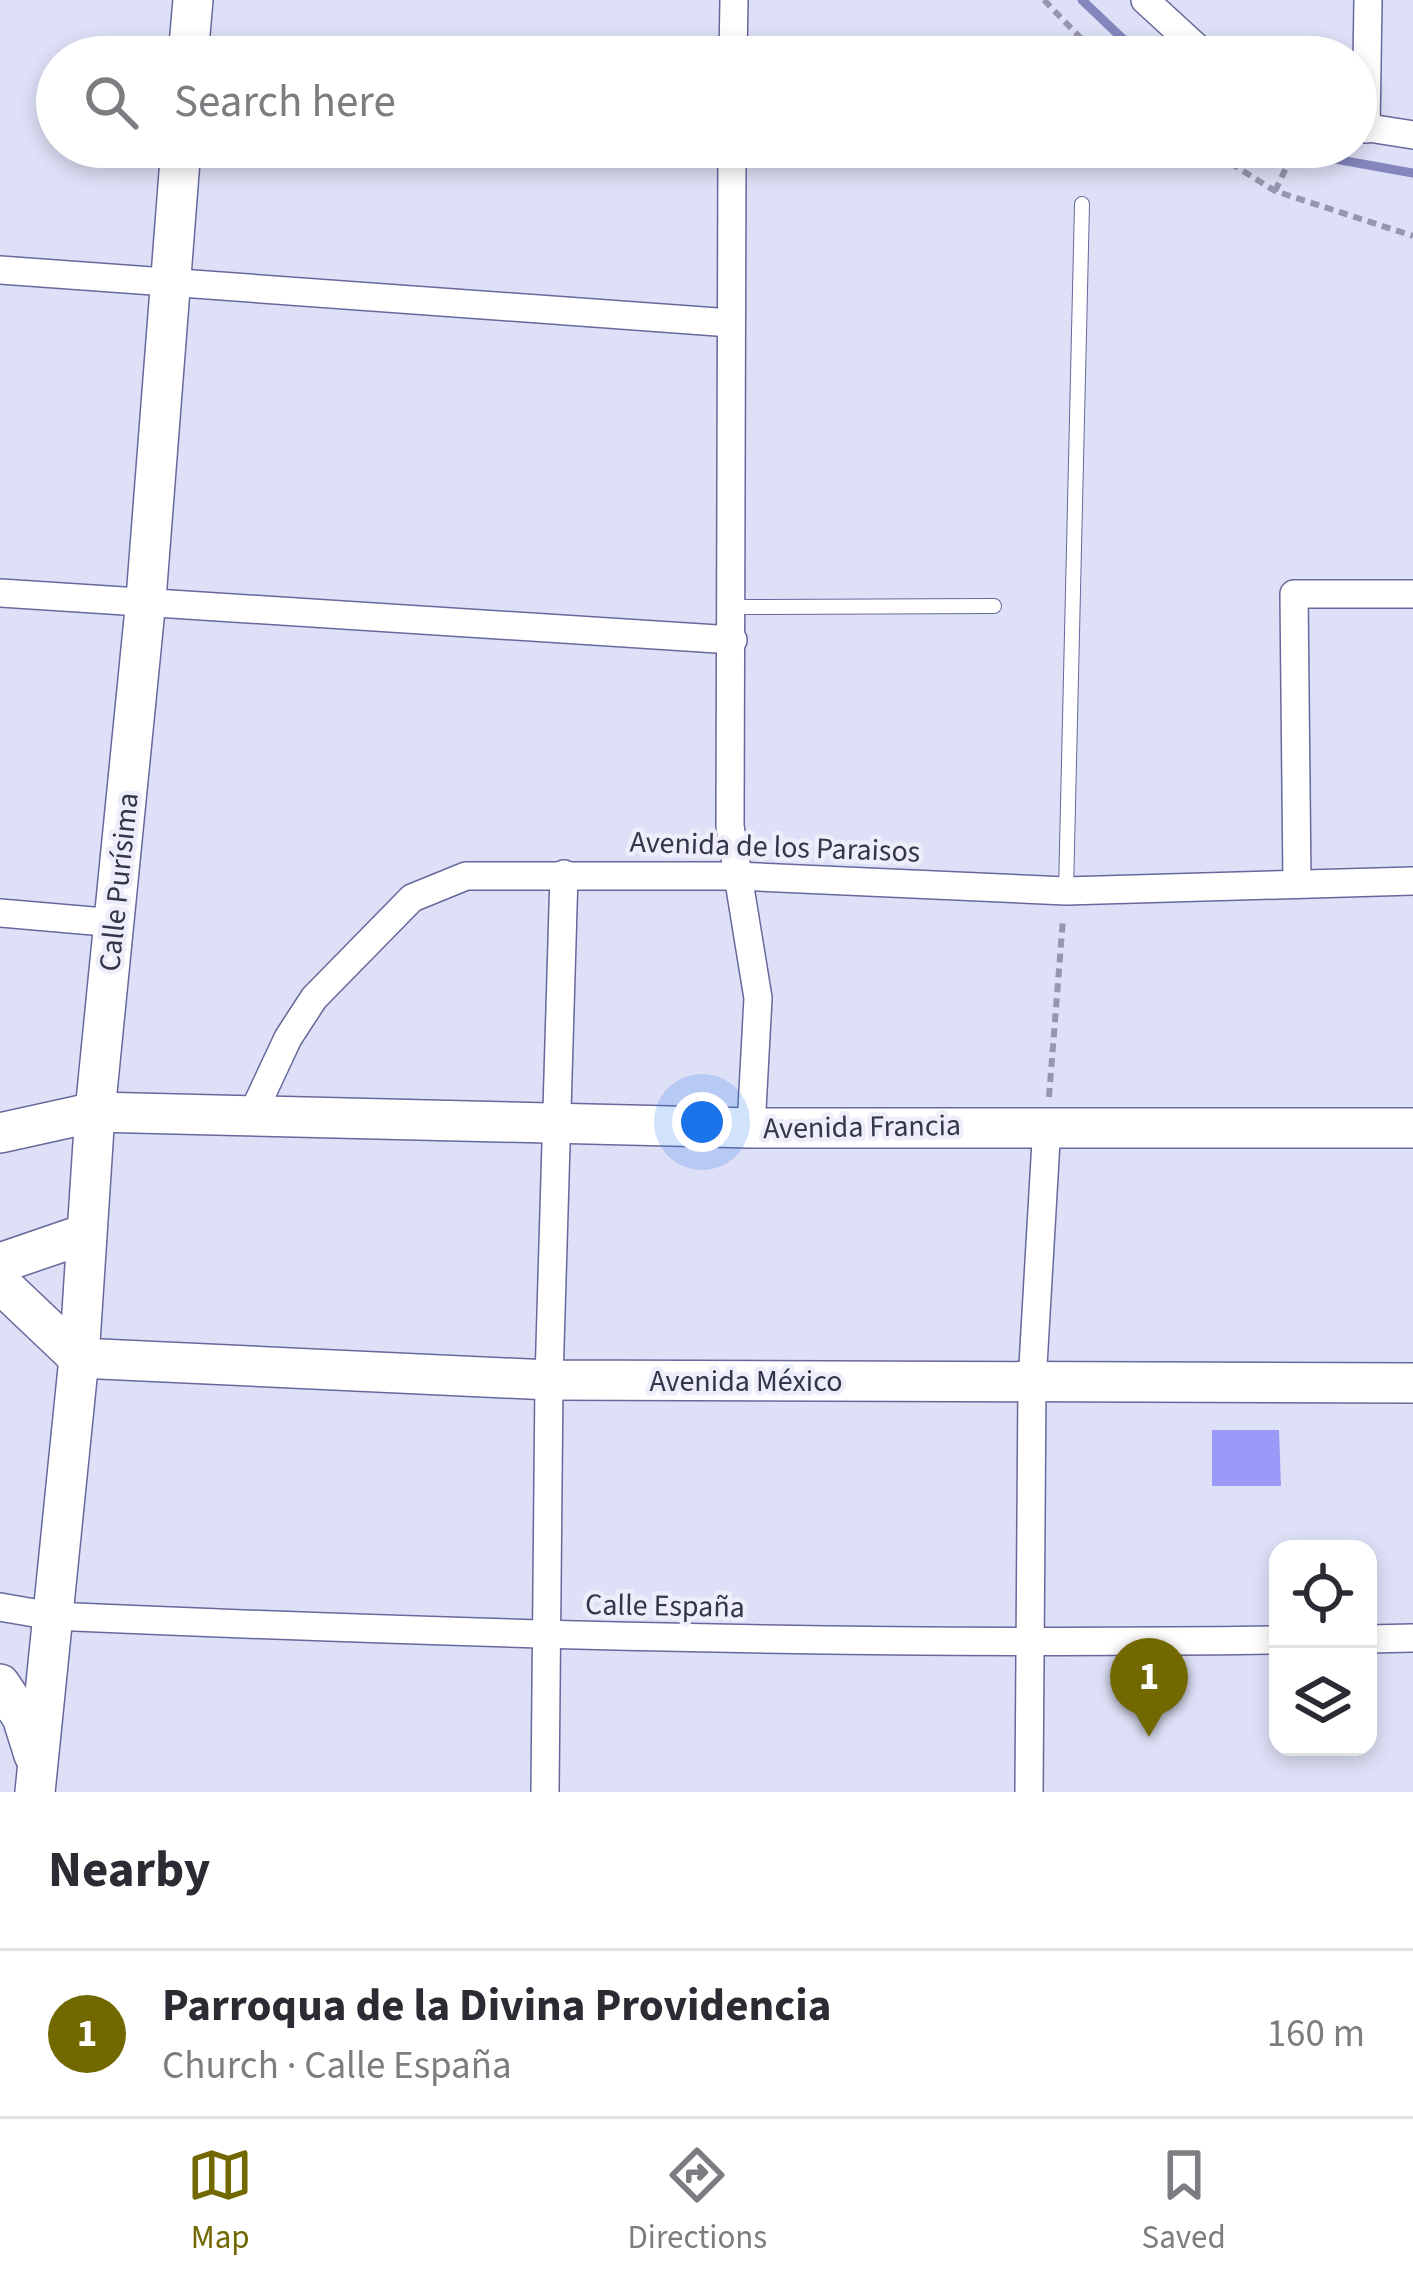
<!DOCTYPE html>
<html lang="en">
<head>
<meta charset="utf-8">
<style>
  body { margin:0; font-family:"Source Sans 3",sans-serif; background:#f7f7f7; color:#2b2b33 }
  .controls { position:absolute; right:36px; bottom:36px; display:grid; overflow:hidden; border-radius:24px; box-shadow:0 6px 18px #0003 }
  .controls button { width:108px; height:108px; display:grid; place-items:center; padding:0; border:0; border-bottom:3px solid #e1e1e2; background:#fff; color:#2b2b33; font:60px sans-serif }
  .you { position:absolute; left:702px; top:1122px; width:42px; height:42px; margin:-30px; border:9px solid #fff; border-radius:50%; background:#1a73e8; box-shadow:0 0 0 18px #1a73e833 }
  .badge { display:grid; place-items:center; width:78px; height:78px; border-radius:50%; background:#726800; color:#fff; font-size:39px; font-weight:700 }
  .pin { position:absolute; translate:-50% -99px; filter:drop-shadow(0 3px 6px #0008) }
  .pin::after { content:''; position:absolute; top:63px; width:42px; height:36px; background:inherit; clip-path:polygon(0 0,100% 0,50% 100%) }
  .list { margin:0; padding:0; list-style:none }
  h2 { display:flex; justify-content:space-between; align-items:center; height:156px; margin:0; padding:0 48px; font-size:51px }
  h2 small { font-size:39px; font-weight:400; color:#7c7c81 }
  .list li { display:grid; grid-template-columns:78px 1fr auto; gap:36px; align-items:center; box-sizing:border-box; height:168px; padding:0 48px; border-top:3px solid #e1e1e2 }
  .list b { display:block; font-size:45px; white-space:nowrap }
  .list p { margin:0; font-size:39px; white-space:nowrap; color:#7c7c81 }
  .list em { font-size:39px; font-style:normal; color:#7c7c81 }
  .icon { flex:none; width:66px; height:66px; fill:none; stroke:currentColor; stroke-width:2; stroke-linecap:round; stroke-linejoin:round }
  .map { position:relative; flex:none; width:1413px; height:1792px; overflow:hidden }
  .search { position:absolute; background:#fff; box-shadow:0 6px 18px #0003; left:36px; right:36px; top:36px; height:132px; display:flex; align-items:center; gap:30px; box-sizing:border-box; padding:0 42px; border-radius:66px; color:#7c7c81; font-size:45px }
  .sheet { height:324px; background:#fff }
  nav { display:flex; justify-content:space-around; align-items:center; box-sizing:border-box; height:168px; border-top:3px solid #e1e1e2; background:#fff; font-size:33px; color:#7c7c81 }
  nav a { display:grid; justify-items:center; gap:6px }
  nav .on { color:#726800 }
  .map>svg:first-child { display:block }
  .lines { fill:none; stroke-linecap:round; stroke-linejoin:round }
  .stream { stroke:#8586be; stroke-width:9 }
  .building { fill:#9a99f7 }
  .lane-casing { stroke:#67689c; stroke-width:16 }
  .street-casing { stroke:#67689c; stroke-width:30 }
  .secondary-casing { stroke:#67689c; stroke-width:42 }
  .path { stroke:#9697ae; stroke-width:6; stroke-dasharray:9 6; stroke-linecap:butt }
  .lane { stroke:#fff; stroke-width:14 }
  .street { stroke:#fff; stroke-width:27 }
  .secondary { stroke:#fff; stroke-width:39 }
  .labels { text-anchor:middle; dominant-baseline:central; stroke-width:9; stroke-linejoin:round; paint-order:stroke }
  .street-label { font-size:30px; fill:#34344b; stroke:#edeefa }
</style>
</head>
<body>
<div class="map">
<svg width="1413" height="1792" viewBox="0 0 1413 1792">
  <rect width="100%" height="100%" fill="#dee0f7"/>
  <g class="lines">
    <g class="stream">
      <polyline points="1082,0 1142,57"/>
      <polyline points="1268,147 1413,173"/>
    </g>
  </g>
  <polygon class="building" points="1212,1430 1279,1430 1281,1486 1212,1486"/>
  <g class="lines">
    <g class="lane-casing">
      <g id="lane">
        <polyline points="733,607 994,606"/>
        <polyline points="1066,891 1082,204"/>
      </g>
    </g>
    <g class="street-casing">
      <g id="street">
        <polyline points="1145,0 1207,57"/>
        <polyline points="733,57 734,0"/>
        <polyline points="1356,126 1413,135"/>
        <polyline points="1366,129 1368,0"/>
        <polyline points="732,147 730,826 758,998 751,1128"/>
        <polyline points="0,270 731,323"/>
        <polyline points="0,593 733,640"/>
        <polyline points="1297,884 1294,594 1413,594"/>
        <polyline points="0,913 116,923"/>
        <polyline points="252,1115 288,1038 314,998 412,898 466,876 736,876 1066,891 1413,881"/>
        <path d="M0,1607L52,1616C461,1634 869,1646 1278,1640"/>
        <polyline points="1368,1639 1413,1638"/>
        <polyline points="545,1792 549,1380 564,874"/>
        <polyline points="1029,1792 1032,1383 1047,1124"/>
      </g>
    </g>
    <g class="secondary-casing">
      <g id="secondary">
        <polyline points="188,57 193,0"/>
        <polyline points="0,1133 95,1112 751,1128 1413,1128"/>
        <polyline points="0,1263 85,1234"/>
        <polyline points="0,1283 79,1358 549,1380 1413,1383"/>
        <polyline points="0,1684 22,1717 34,1755"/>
        <polyline points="35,1792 79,1358 95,1112 146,599 181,147"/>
      </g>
    </g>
    <g class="path">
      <polyline points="1044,0 1099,57"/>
      <polyline points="1205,147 1275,191 1413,236"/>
      <polyline points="1275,191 1296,147"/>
      <polyline points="1049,1097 1063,919"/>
    </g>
    <use href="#lane" class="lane"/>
    <use href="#street" class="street"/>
    <use href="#secondary" class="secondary"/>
  </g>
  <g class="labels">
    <g class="street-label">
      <text transform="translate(775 847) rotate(2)">Avenida de los Paraisos</text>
      <text transform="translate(119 882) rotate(-84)">Calle Purísima</text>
      <text transform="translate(862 1127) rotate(-1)">Avenida Francia</text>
      <text x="746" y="1381">Avenida México</text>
      <text transform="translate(665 1606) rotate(1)">Calle España</text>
    </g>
  </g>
</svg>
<div class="controls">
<button><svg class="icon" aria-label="locate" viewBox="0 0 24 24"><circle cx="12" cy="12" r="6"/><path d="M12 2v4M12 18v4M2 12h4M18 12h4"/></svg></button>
<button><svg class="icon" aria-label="layers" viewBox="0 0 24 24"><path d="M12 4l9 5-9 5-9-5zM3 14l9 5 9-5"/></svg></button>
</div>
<div class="you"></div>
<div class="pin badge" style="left:1149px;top:1737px">1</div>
<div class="search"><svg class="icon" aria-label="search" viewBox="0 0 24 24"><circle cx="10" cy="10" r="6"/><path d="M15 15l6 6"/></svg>Search here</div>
</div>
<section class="sheet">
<h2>Nearby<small></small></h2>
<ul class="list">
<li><span class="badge">1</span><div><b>Parroqua de la Divina Providencia</b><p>Church · Calle España</p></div><em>160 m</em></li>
</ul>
</section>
<nav>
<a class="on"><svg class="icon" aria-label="map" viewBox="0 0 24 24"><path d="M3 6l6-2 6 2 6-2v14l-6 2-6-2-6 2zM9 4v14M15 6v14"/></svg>Map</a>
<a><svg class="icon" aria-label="directions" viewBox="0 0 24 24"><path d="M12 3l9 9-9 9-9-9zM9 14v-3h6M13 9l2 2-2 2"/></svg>Directions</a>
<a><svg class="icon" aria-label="saved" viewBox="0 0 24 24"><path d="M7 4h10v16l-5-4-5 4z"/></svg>Saved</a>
</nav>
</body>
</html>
